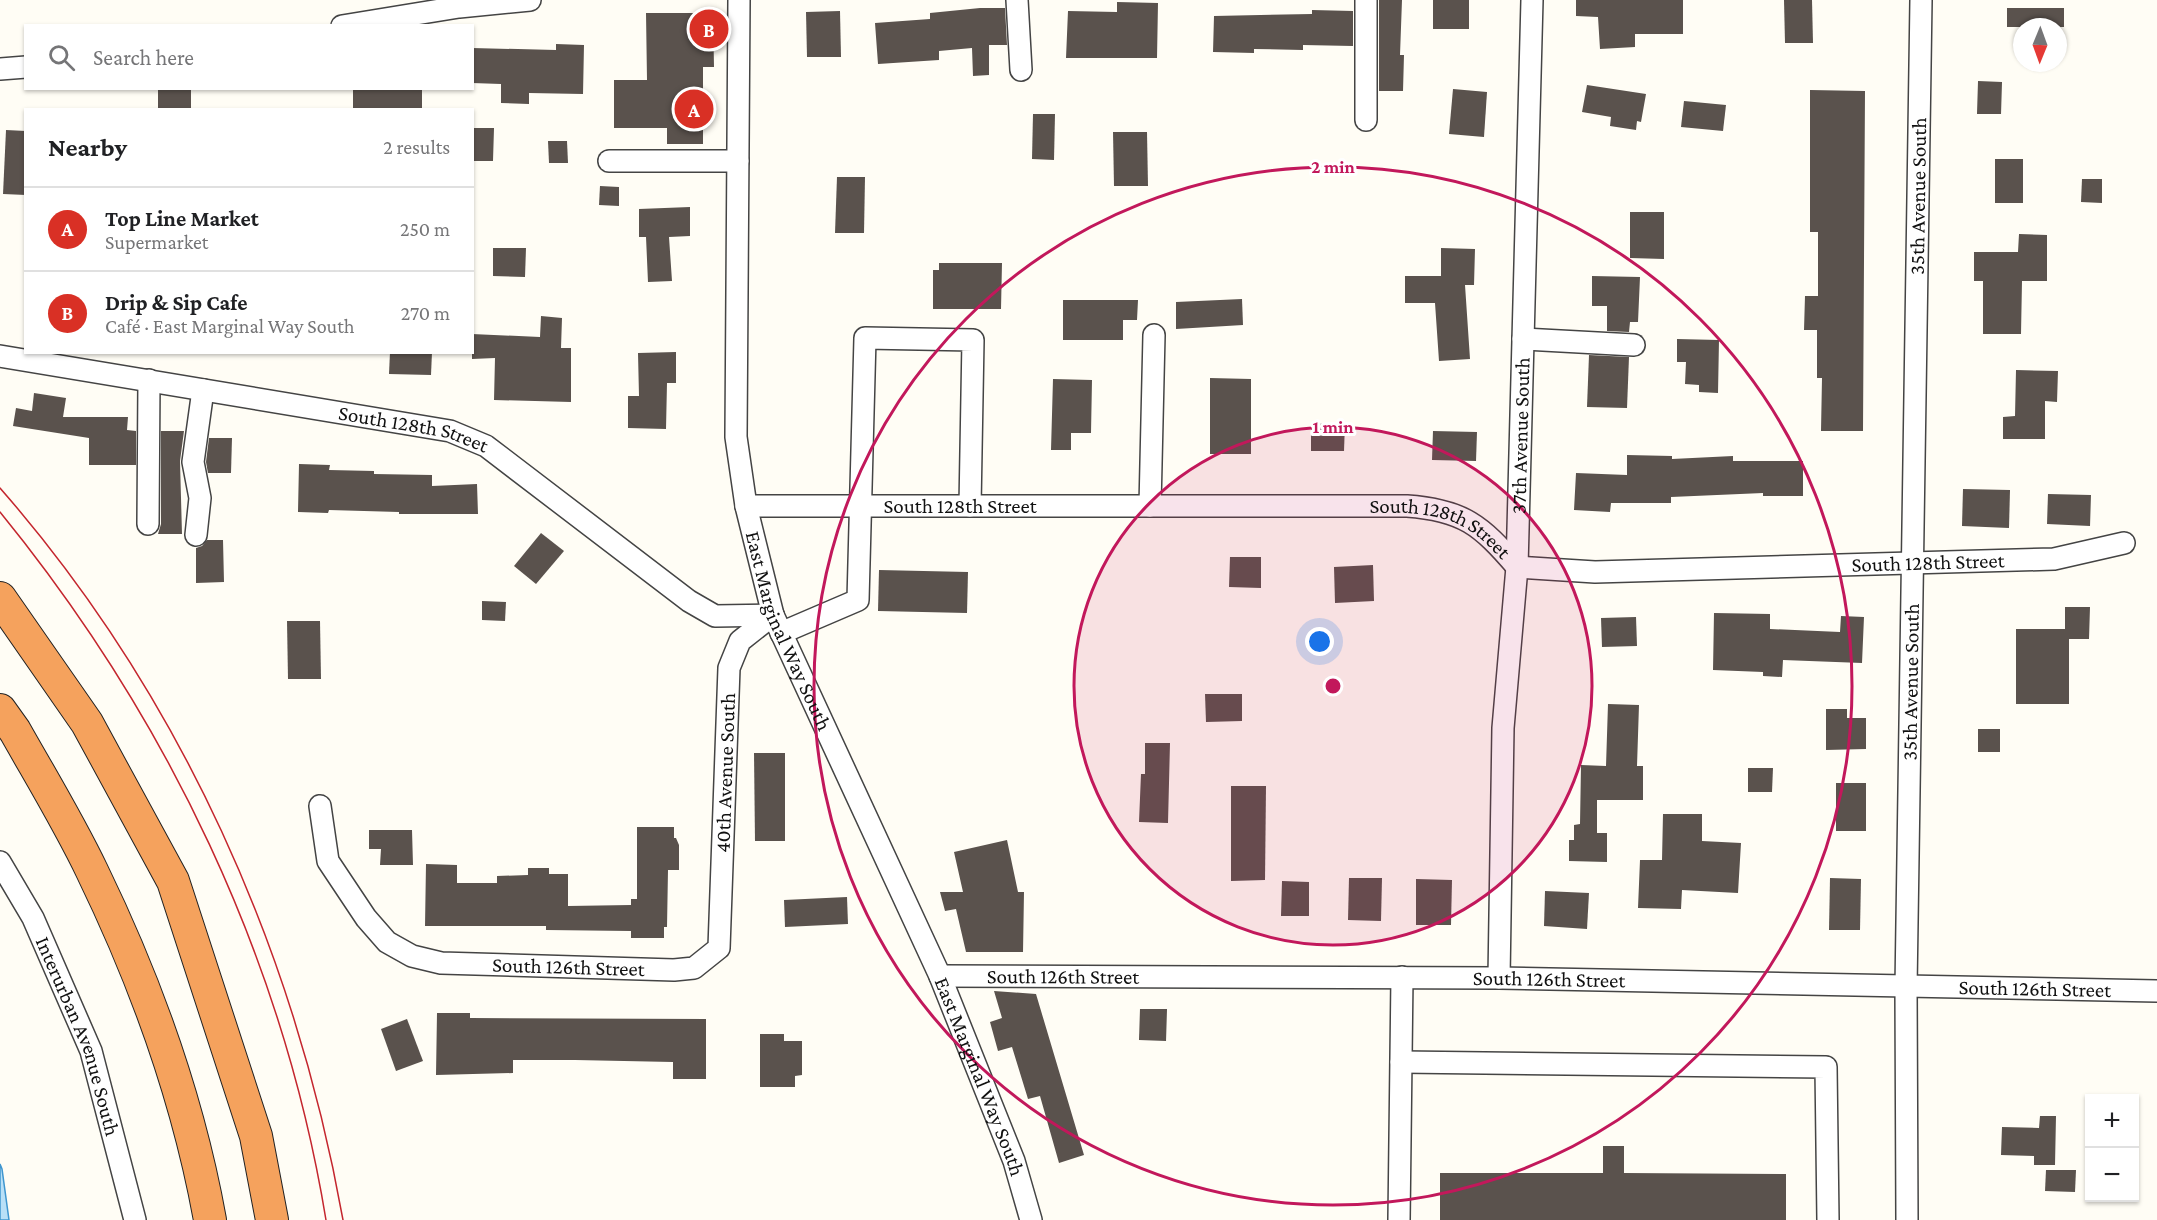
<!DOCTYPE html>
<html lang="en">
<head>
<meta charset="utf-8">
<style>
  body { margin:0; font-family:"Crimson Pro",serif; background:#f6f6f6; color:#202124 }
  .controls { position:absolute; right:18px; bottom:18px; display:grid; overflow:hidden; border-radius:0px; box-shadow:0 2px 4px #0004 }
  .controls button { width:54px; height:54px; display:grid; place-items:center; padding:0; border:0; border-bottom:2px solid #e0e0e0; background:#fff; color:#202124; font:30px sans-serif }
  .compass { position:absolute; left:2013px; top:18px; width:54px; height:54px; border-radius:50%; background:#fff; box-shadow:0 2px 4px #0004; rotate:181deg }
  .you { position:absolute; left:1320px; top:642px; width:21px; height:21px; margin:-15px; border:4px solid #fff; border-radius:50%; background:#1a73e8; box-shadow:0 0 0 9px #1a73e833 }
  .badge { display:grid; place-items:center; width:39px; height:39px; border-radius:50%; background:#d93025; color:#fff; font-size:20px; font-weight:700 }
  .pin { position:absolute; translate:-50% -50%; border:3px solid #fff; box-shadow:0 2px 6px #0006 }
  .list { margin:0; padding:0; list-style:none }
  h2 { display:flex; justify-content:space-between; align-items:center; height:78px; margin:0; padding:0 24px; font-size:26px }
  h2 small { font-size:20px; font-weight:400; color:#757577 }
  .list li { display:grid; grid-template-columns:39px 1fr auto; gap:18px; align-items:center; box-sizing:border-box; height:84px; padding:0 24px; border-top:2px solid #e0e0e0 }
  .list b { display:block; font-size:22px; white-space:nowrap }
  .list p { margin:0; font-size:20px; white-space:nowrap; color:#757577 }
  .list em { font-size:20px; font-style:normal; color:#757577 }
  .icon { flex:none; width:33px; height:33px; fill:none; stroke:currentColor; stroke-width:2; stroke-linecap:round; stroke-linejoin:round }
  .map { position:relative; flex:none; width:2157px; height:1220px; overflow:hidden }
  .search { position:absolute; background:#fff; box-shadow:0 2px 4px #0004; left:24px; top:24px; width:450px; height:66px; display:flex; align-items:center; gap:15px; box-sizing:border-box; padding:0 21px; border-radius:0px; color:#757577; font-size:22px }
  .panel { position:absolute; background:#fff; box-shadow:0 2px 4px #0004; left:24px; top:108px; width:450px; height:246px; border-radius:0px }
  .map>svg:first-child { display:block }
  .water { fill:#b9e0f7; stroke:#3f96cf; stroke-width:1.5 }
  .building { fill:#5a524d }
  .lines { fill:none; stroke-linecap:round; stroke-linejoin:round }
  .minor-casing { stroke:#444; stroke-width:24 }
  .highway-casing { stroke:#222; stroke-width:34 }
  .minor { stroke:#fff; stroke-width:21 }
  .highway { stroke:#f5a25d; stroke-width:32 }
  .tram { stroke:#c4262e; stroke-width:1.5 }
  .ring { fill:none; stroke:#c2185b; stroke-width:3 }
  .labels { text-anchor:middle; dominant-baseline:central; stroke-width:6; stroke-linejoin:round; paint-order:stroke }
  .street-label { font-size:21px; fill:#111; stroke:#fff }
  .centre { fill:#c2185b; stroke:#fff; stroke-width:3 }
  .ring-label { font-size:18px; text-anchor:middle; font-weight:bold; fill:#c2185b; stroke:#fff; stroke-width:6; stroke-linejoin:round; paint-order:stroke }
</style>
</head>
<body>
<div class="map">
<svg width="2157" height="1220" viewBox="0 0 2157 1220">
  <rect width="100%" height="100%" fill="#fffdf5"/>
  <polygon class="water" points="0,1164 2,1169 9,1220 0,1220"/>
  <g class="building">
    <polygon points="1379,0 1402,0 1400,55 1404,55 1403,91 1379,91"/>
    <rect x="1433" y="0" width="36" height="29"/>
    <polygon points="1576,0 1683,0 1683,34 1635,34 1635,47 1600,49 1598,17 1576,16"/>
    <polygon points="1784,0 1812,0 1813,43 1785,43"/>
    <polygon points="1117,2 1158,3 1157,58 1066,58 1068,11 1117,12"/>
    <polygon points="980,8 1005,8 1007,45 989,45 989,75 973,76 972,48 939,51 939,60 878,64 875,23 930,19 930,13"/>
    <rect x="2007" y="8" width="57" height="19"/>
    <polygon points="1312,10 1353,11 1353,46 1303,45 1303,50 1254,49 1254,53 1213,52 1214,16 1312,14"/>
    <polygon points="840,11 841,57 807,57 806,12"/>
    <polygon points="646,13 713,13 714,67 703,67 703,144 667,144 667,128 614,128 614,80 647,80"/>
    <polygon points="556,44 584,45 583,94 529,93 529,104 501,103 501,84 472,83 472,48 556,50"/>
    <polygon points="1978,81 2002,82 2001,114 1977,114"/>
    <polygon points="1587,85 1646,94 1641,122 1637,121 1636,130 1610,126 1611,117 1582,112"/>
    <rect x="158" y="88" width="33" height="22"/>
    <rect x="353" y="88" width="69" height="22"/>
    <polygon points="1453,89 1487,92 1484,137 1449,134"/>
    <polygon points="1810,90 1865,91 1863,431 1821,431 1822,378 1817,378 1817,330 1804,330 1805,296 1818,296 1818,232 1810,232"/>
    <polygon points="1684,101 1726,105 1723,131 1681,127"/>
    <polygon points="1033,114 1055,114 1054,160 1032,159"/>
    <polygon points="472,128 494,128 493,161 472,161"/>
    <polygon points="6,130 26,131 26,195 3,194"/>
    <polygon points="1113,132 1147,132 1148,186 1114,186"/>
    <polygon points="548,141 567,141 568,163 549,163"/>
    <rect x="1995" y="159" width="28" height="44"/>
    <polygon points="837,177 865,177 864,233 835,233"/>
    <polygon points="2082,179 2102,179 2102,203 2081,202"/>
    <polygon points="600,186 619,187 619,206 599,205"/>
    <polygon points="690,207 690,236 669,237 672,281 648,282 646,237 639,237 639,209"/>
    <polygon points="1630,212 1664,212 1664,259 1630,258"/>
    <polygon points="2019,234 2047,235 2047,281 2022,281 2021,334 1983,334 1983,281 1974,281 1974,252 2018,252"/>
    <polygon points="493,248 526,248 525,277 493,276"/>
    <polygon points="1441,248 1475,249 1474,285 1465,285 1470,359 1439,361 1435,303 1405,303 1405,276 1441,276"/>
    <polygon points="939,263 1002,263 1001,309 933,309 933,270 939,270"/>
    <polygon points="1592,276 1640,277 1638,322 1630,322 1629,332 1607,331 1607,306 1592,306"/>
    <polygon points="1242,299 1243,325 1176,329 1176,302"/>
    <polygon points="1063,300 1138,300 1137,320 1123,320 1123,340 1063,340"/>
    <polygon points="541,316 562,318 561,348 571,348 571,402 494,400 495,358 472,359 472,334 540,337"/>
    <polygon points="1677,339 1719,340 1718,393 1699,392 1699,385 1685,384 1686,362 1677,362"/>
    <polygon points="390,352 432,352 431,375 389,374"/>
    <polygon points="676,352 676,383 667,383 666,429 628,428 628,396 639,396 638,353"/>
    <polygon points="1589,355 1629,357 1627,408 1587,407"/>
    <polygon points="2016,370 2058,371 2057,402 2045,401 2045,439 2003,439 2003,417 2015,416"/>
    <polygon points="1210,378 1251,379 1251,454 1210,454"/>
    <polygon points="1053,379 1092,380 1091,433 1071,433 1071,450 1051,450"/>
    <polygon points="34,393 66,398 63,417 128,417 127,430 136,431 136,465 89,465 89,438 13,426 16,408 32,411"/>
    <polygon points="1345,423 1344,451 1311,451 1311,424"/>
    <polygon points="161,431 184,431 180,461 182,534 158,534 161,524"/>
    <polygon points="1433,431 1477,432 1476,461 1432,460"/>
    <polygon points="209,438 232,438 231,473 208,473 206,462"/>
    <polygon points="1627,455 1672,456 1672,459 1733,456 1733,461 1803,461 1803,496 1763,496 1763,493 1671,497 1671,503 1611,503 1610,512 1574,510 1576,473 1627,475"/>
    <polygon points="299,464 330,465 329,470 374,471 374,474 432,475 432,486 477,484 478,514 399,514 399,512 329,510 328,513 298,512"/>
    <polygon points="1963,489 2010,490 2009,528 1962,526"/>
    <polygon points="2048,494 2091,495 2090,526 2047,524"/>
    <polygon points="541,533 564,551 536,584 514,566"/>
    <polygon points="207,540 223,540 224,582 196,583 196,548 202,546"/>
    <polygon points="1230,557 1261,557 1261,588 1229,587"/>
    <polygon points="1373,565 1374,601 1335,603 1334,567"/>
    <polygon points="879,570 968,572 967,613 878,611"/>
    <polygon points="482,601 506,602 505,621 482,620"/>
    <polygon points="2065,607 2090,607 2089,639 2069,639 2069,704 2016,704 2016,629 2065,629"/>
    <polygon points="1714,613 1770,614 1770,629 1840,632 1841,616 1864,617 1862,663 1783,660 1782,677 1763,676 1763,672 1713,670"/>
    <polygon points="1636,617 1637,646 1602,647 1601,618"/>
    <polygon points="287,621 320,621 321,679 288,679"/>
    <polygon points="1205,694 1242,694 1242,721 1206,722"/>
    <polygon points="1608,704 1639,705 1637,766 1643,766 1643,800 1597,800 1597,833 1607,833 1607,862 1569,861 1569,840 1574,840 1574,825 1580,824 1581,765 1606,766"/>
    <polygon points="1826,709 1847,709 1847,718 1866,718 1866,749 1826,750"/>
    <rect x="1978" y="729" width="22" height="23"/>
    <polygon points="1145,743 1170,743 1168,823 1139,822 1141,774 1145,774"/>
    <polygon points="754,753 785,753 785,841 755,841"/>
    <polygon points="1748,768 1773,768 1772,792 1748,792"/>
    <rect x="1836" y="783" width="30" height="48"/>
    <polygon points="1231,786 1266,786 1265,880 1231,881"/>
    <polygon points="1663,814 1702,814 1702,841 1741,843 1738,893 1682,890 1681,909 1638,908 1640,860 1662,860"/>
    <polygon points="637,827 674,827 674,838 676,838 679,845 679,870 668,870 667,927 664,927 664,938 631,938 631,931 546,930 546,926 425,926 426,864 457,865 457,883 497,883 497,876 528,875 528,868 549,868 549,874 568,874 568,906 631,905 631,899 637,899"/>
    <polygon points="369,830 412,830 413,865 380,865 381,849 369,849"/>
    <polygon points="1007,840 1018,892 1024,892 1023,952 966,952 956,909 945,911 940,892 963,892 954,852"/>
    <polygon points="1349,878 1382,878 1381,921 1348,920"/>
    <polygon points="1830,878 1861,879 1860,930 1829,930"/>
    <polygon points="1416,879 1452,880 1451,925 1416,925"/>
    <polygon points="1282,881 1309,882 1309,916 1281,916"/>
    <polygon points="1545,891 1589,893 1587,929 1544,926"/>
    <polygon points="847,897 848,924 785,927 784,900"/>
    <polygon points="994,991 1036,994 1084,1155 1059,1163 1040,1096 1028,1099 1012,1047 998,1051 990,1022 1002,1018"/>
    <polygon points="1140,1009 1167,1009 1166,1041 1139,1040"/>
    <polygon points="437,1013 470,1013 470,1018 706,1019 706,1079 673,1079 673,1062 575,1060 513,1060 513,1073 436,1075"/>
    <polygon points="407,1019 423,1061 396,1071 381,1029"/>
    <polygon points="760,1034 784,1034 784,1041 802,1041 802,1075 795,1076 795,1087 760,1087"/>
    <polygon points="2040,1116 2056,1116 2055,1165 2034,1165 2034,1156 2001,1155 2002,1127 2039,1128"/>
    <polygon points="1603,1146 1624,1146 1624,1173 1786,1174 1786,1220 1440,1220 1440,1173 1603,1173"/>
    <polygon points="2046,1170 2076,1170 2075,1192 2045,1191"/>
  </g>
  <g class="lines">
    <g class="minor-casing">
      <g id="minor">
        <path id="s1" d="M739,0L736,437L746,506L773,615L940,976L1014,1161L1031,1220"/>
        <polyline points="1017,0 1021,70"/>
        <polyline points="342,26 459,7 530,0"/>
        <polyline points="0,69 26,67"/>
        <polyline points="1366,120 1366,0"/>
        <polyline points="609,161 738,161"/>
        <polyline points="1523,339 1634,345"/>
        <path id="s2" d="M0,356L450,431L486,446L689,601L715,616L773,615"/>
        <path id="s3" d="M746,506H1407C1463,510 1481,525 1517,567L1595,572L2054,559L2124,543"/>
        <polyline points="1150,506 1154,335"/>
        <polyline points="148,524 149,380"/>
        <polyline points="196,535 200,498 193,462 203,390"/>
        <polyline points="781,633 858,600 865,338 973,340 970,506"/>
        <path id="s4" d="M320,806L328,861L366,918L387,942L412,956L441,963L674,970L694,968L719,948L729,668L740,641L773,615"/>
        <path id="s5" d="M0,862L33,918L91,1051L135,1220"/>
        <path id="s6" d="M940,976L1499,978L2157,991"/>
        <path id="s7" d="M1499,978L1503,728L1517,567L1532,0"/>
        <polyline points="1401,1062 1826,1067 1828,1220"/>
        <polyline points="1399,1220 1402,977"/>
        <path id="s8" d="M1907,1220L1906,988L1921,0"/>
      </g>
    </g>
    <g class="highway-casing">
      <g id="highway">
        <polyline points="0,598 87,723 173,881 256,1136 272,1220"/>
        <path d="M0,710L15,731C41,777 69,823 92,871C146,982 188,1098 210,1220"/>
      </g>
    </g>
    <use href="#minor" class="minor"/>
    <use href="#highway" class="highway"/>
    <g class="tram">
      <path d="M0,488C181,695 295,951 343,1220"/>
      <path d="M0,512C167,717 283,958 326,1220"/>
    </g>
  </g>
  <circle cx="1333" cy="686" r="259" fill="#c2185b" fill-opacity=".12"/>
  <g class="ring">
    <circle cx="1333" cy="686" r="259"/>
    <circle cx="1333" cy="686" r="519"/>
  </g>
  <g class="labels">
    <g class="street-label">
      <text stroke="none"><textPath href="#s8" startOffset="1024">35th Avenue South</textPath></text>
      <text stroke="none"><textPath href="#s2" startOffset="420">South 128th Street</textPath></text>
      <text stroke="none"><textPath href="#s7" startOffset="543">37th Avenue South</textPath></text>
      <text stroke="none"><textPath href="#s3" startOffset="214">South 128th Street</textPath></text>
      <text stroke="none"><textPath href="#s3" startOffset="700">South 128th Street</textPath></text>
      <text stroke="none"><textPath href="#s3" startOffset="1203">South 128th Street</textPath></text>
      <text stroke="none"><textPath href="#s1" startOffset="639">East Marginal Way South</textPath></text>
      <text stroke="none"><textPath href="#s8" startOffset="538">35th Avenue South</textPath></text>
      <text stroke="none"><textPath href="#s4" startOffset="675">40th Avenue South</textPath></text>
      <text stroke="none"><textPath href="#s4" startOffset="342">South 126th Street</textPath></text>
      <text stroke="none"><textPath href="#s6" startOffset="123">South 126th Street</textPath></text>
      <text stroke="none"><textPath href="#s6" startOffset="609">South 126th Street</textPath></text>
      <text stroke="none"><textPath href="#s6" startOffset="1095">South 126th Street</textPath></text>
      <text stroke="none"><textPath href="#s5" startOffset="192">Interurban Avenue South</textPath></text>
      <text stroke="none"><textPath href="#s1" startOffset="1125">East Marginal Way South</textPath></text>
    </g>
  </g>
  <circle cx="1333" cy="686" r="9" class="centre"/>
  <g class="ring-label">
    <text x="1333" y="173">2 min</text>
    <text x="1333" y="433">1 min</text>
  </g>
</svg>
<div class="controls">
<button>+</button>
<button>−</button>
</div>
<svg class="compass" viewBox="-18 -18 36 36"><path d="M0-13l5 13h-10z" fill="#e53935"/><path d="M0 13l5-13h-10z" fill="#757577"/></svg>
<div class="you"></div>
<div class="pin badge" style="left:694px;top:109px">A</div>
<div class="pin badge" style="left:709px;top:29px">B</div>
<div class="search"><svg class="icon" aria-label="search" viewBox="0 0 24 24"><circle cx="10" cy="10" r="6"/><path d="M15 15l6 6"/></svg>Search here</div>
<section class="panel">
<h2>Nearby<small>2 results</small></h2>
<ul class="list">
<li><span class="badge">A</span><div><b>Top Line Market</b><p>Supermarket</p></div><em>250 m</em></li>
<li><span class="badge">B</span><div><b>Drip &amp; Sip Cafe</b><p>Café · East Marginal Way South</p></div><em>270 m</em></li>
</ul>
</section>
</div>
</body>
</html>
